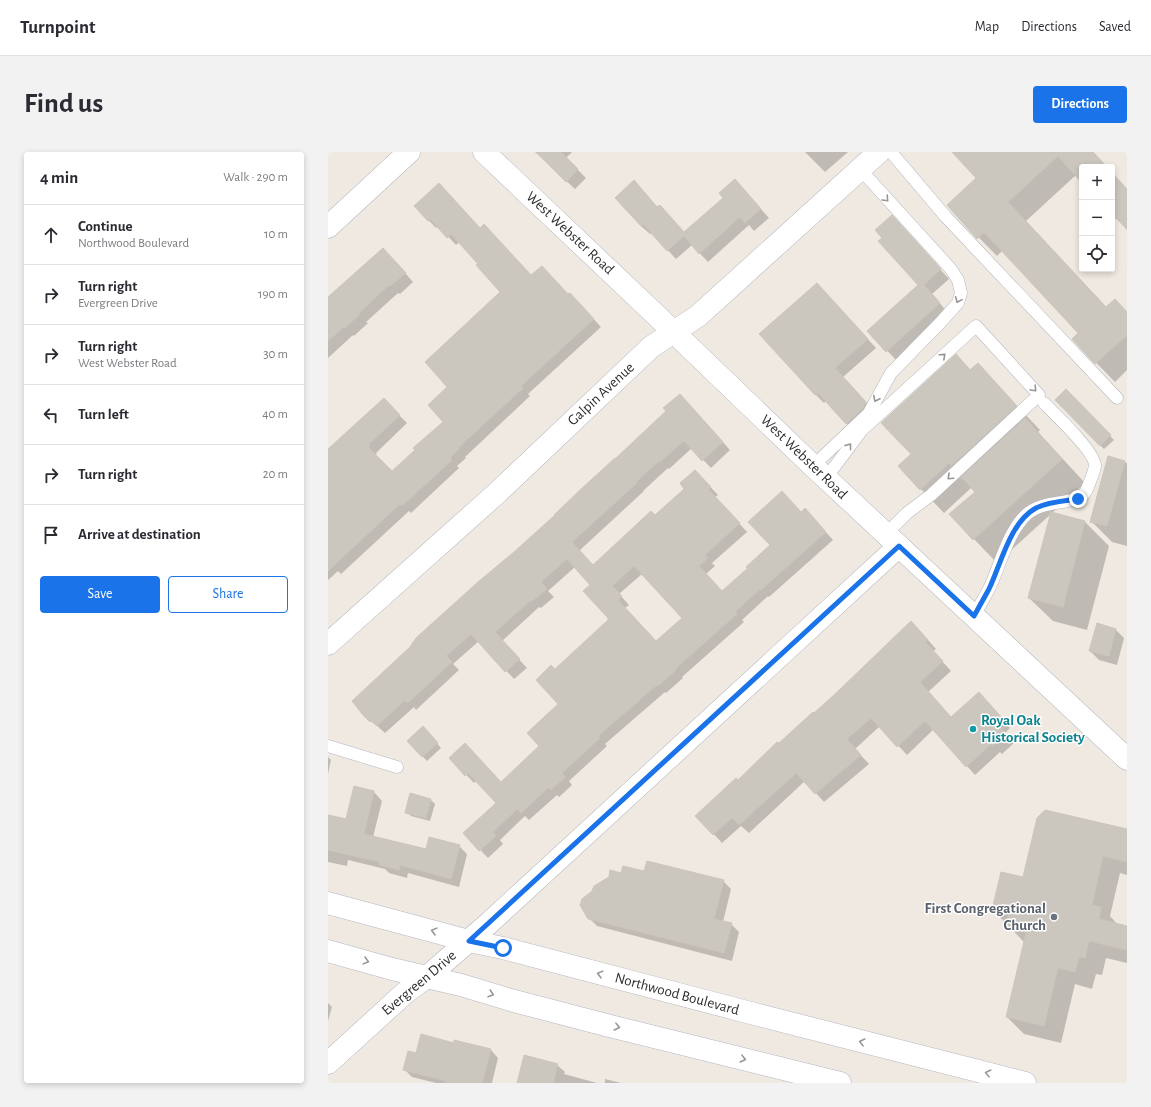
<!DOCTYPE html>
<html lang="en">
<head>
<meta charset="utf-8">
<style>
  body { margin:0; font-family:"Alegreya Sans",sans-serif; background:#f2f2f3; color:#2b2b33 }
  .controls { position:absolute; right:12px; top:12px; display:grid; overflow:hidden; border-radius:4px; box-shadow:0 2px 6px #0003 }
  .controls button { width:36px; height:36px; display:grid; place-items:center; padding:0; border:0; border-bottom:1px solid #e1e1e2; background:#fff; color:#2b2b33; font:20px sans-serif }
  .stop { position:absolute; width:12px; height:12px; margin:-9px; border:3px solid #1a73e8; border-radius:50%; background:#fff }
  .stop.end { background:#1a73e8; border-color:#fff; box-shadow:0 1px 4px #0008 }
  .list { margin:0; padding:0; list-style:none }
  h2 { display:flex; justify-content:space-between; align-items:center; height:52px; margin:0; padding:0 16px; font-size:17px }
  h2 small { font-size:13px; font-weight:400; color:#7c7c81 }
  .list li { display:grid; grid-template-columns:26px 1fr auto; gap:12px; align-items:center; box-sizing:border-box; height:60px; padding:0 16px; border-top:1px solid #e1e1e2 }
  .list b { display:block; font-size:15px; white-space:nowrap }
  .list p { margin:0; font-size:13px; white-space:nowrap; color:#7c7c81 }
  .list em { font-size:13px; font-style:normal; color:#7c7c81 }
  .actions { display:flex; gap:8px; padding:12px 16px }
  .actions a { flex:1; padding:9px 0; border:1px solid #1a73e8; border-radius:4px; text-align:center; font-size:14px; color:#1a73e8 }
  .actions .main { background:#1a73e8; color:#fff }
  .icon { flex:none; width:22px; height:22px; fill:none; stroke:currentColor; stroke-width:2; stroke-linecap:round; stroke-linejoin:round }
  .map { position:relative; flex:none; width:799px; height:931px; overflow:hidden; border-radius:4px }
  header { display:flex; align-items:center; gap:24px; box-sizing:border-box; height:56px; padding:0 20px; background:#fff; border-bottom:1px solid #e1e1e2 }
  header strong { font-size:19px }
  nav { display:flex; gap:22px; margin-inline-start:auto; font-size:14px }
  .intro { display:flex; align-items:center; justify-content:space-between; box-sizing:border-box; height:96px; padding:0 24px }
  h1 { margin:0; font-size:28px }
  .button { padding:10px 18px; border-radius:4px; background:#1a73e8; color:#fff; font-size:14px; font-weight:700 }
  main { display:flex; gap:24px; padding:0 24px }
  aside { flex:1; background:#fff; border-radius:4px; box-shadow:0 2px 6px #0003 }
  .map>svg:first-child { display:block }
  .shadow { fill:#0003; fill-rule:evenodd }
  .building { fill:#cbc7bf; stroke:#cbc5ba; fill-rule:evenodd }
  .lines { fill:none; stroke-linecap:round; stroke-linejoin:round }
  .service-casing { stroke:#b4b7c1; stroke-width:13 }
  .minor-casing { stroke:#b4b7c1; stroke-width:23 }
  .tertiary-casing { stroke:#b4b7c1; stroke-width:23 }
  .service { stroke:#fff; stroke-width:12 }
  .minor { stroke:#fff; stroke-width:22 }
  .tertiary { stroke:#fff; stroke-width:22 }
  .oneway { stroke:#969696 }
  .route { stroke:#1a73e8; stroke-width:5 }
  .culture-dot { fill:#0f9aa8; stroke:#fff; stroke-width:1.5 }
  .worship-dot { fill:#6b7280; stroke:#fff; stroke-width:1.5 }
  .labels { text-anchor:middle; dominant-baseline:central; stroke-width:3; stroke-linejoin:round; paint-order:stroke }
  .street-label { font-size:15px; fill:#2e2e2e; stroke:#fff }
  .culture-label { font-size:15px; font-weight:bold; fill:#0d838f; stroke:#fff; text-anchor:start }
  .worship-label { font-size:15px; font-weight:bold; fill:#5b616d; stroke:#fff; text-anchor:end }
</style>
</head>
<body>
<header>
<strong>Turnpoint</strong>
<nav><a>Map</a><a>Directions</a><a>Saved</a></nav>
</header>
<div class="intro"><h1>Find us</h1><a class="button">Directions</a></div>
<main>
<aside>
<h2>4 min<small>Walk · 290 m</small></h2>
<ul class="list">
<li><svg class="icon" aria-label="ahead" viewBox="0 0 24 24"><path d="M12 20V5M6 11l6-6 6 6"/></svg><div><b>Continue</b><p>Northwood Boulevard</p></div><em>10 m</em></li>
<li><svg class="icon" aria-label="right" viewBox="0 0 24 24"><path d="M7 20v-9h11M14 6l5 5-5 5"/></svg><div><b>Turn right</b><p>Evergreen Drive</p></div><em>190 m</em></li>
<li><svg class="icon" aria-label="right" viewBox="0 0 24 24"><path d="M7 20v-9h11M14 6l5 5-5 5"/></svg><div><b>Turn right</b><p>West Webster Road</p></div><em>30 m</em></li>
<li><svg class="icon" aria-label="left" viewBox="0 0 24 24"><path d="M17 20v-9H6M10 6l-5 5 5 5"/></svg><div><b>Turn left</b></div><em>40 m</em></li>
<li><svg class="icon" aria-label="right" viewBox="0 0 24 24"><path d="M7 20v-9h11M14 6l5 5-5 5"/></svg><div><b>Turn right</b></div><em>20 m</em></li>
<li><svg class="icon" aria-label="arrive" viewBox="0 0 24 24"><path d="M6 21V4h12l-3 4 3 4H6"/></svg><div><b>Arrive at destination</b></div></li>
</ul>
<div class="actions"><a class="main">Save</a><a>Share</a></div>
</aside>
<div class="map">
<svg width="799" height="931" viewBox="0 0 799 931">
  <rect width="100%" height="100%" fill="#efe9e1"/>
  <g class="shadow">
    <polygon points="207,0 244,0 238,6 258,26 247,37"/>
    <polygon points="477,0 520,0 497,20"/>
    <polygon points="634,0 765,0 779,15 754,15 754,30 748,23 698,69 779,156 799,160 799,218 787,230 745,187 752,181 675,98 669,104 620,54 650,26"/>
    <polygon points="784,21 799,37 799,78 784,62"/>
    <polygon points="415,37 441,66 426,79 421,73 380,110 364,93 348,107 324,81 322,82 313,74 288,46 330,56 357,81"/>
    <polygon points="88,55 152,77 204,124 241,143 250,150 273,175 200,242 202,244 137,305 138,306 129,314 131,316 83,361 81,359 13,422 10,419 0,428 0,303 56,248 79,271 48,301 49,302 47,303 64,321 116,270 121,235 174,140 152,112 131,90 128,93 110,74 108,76"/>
    <polygon points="572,73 621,127 604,142 620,161 568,208 541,179 591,134"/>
    <polygon points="63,105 85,130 72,142 70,141 38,170 40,171 26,184 25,183 0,206 0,147"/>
    <polygon points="489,132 548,196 515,225 547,260 527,280 498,249 496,251 488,243 433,182"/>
    <polygon points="628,204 643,218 650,213 712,278 710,280 757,331 724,361 757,370 781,394 759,478 725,469 701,446 723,362 669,411 623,363 648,340 644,335 616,361 593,337 584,303"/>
    <polygon points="738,238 786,288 776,297 728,248"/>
    <path d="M352,243L402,298L383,316L364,296L341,317L340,316L315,339H316L251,399L265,414L327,364L357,337L367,319L390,343L387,345L419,380L384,411L387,414L378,422L395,440L421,416L474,361L485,366L505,388L441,445L440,444L414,468L416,470L354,525L355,526L338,541L337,540L277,592L279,594L241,629L244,633L231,645L229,643L201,668L197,664L172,688L175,692L160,706L136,681L169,651L148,629L146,631L122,606L173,631L212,594L231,552L227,518L281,469L280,466L264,433L247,415L220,439L226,445L213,456L211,455L174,489L199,516L186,527L151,489L125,512L131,518L88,558L86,555L57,581L36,562L187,401L339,260ZM314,422L355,466L329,490L297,456L301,453L291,442Z"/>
    <polygon points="780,305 799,311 799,394 784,390 763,369"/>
    <polygon points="788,478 796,486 789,513 771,508 762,499"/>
    <polygon points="592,479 608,497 605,499 623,519 600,540 623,566 660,550 682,576 677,581 686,591 674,602 672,600 647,623 606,577 579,603 552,574 527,597 541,612 496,650 477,629 421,681 413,674 394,691 369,664 486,562"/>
    <polygon points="95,576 113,596 99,609 80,589"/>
    <polygon points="0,605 3,608 0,622"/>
    <polygon points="27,635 46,640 54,649 45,685 99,699 131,694 139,702 131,735 80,721 79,726 61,721 57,717 20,708 19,714 0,710 0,664 19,668"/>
    <polygon points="103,648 107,652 102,669 83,664 79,660"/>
    <polygon points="799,678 799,723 792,721 782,764 790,773 799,775 799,811 778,806 774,823 768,822 764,837 747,832 733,891 696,882 679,865 696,790 665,758 696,726"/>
    <polygon points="317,720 395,729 403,737 395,770 403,772 411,780 404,809 269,774 261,766 294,722"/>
    <polygon points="0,851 4,855 0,869"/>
    <polygon points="126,892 163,898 170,906 164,931 108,931 84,925 76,917 89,903"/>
    <polygon points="229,913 237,920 236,922 269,931 191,931"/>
    <polygon points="277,927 293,931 277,931"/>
  </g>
  <g class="building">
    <polygon points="208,0 233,0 250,17 238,30"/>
    <polygon points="624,0 765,0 779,15 754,15 754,31 730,4 680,50 778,155 787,147 799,160 799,183 767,212 744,187 750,181 656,80 649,87 619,53 648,26"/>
    <polygon points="784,21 799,37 799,77 788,66 787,67 784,64"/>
    <polygon points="407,27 433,57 417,71 412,65 371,102 356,84 339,99 315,72 313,74 287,46 306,28 329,55 332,53 356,80 395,46 391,41"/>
    <polygon points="111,31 152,76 156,72 203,123 214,114 240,142 242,141 266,167 193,234 195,236 130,296 131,297 122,306 124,308 74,354 72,352 0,419 0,297 56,246 72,263 41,292 42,293 40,295 64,319 87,298 85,296 115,270 100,253 119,235 97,210 172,140 148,113 150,112 123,82 119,86 102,67 100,69 86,54"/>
    <polygon points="564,63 613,117 596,133 612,151 558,200 539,179 590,133 550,89 554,86 547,78"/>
    <polygon points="55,96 78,121 62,134 61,133 31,161 32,162 17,176 16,175 0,189 0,145"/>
    <polygon points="489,131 540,187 507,216 538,250 535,256 518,272 490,241 487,243 431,182"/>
    <polygon points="628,202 642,218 650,211 689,254 623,314 621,311 592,338 570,314 583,302 553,271"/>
    <polygon points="738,237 783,283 772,294 727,248"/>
    <path d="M352,242L395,290L374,309L356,289L332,310L331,309L308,330L309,331L244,390L265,413L323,359L327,363L356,337L352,331L367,318L383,335L380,337L412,371L377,403L380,406L371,414L394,439L420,416L418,415L442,393L420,370L454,339L473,360L477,356L498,380L433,438L432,437L407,460L409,462L347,517L348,518L330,534L329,533L270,584L272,586L234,621L237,625L223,638L221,635L193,661L189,657L165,680L168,684L151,699L135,681L168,651L140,621L137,624L121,606L137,591L173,630L211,594L199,581L230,552L208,528L223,513L227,517L280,468V466L255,439L262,433L239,407L213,430L219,437L204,449L203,448L167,480L192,507L177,520L143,482L118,504L124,510L80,551L77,548L49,574L43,569L42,570L35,563L24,549L82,495L88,486L150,430L186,400L227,363H226L251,339L287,306V307L338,259L335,256ZM306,414L354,466L328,489L290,448L294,444L284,434Z"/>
    <polygon points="697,266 734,307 645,388 621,362 647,340 633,325"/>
    <polygon points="780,304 797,309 779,374 762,370"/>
    <polygon points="723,360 757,369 735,455 700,446"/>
    <polygon points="583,469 600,488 597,490 615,509 592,530 623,565 651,540 674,566 669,571 678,582 664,594 663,592 638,615 597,569 569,595 543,566 519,587 533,603 487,642 468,621 411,673 404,666 385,683 367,664 408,626 410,628 449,590 451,591 485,560 486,561 506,543"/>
    <polygon points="769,471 788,477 781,504 761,499"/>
    <polygon points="95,574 110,591 94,605 79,589"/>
    <polygon points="26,634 46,639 36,682 98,697 101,685 132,693 123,727 72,713 71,718 51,713 52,710 0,698 0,663 18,667"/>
    <polygon points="82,641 103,647 98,666 77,661"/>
    <polygon points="717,658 799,677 799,710 775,704 764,753 773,755 771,767 799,774 799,798 761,789 757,806 751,805 747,820 730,816 716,874 678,865 698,781 695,780 696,777 678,773 681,762 664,758 673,720 695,725 709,666"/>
    <polygon points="319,709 396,728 386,767 404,771 396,801 260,767 252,753 254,747 264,739 266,734 281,725 282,718 293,721 295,714 316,719"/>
    <polygon points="93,882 126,891 126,888 163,897 154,931 117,931 118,929 75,918 80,899 88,901"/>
    <polygon points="196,903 230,912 225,931 189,931"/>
  </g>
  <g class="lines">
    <g class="service-casing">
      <g id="service">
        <polyline points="563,0 618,65 789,246"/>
        <polyline points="485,314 541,261 563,221 612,171 630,151 633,141 630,128 622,116 532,17"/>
        <polyline points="498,326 534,278 648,174 711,243 603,343 579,361 558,382"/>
        <path d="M646,464C651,455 656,446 661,437C672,414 680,379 699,362C713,350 732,352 748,347C755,346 759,338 761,332C763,327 766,320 767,314C768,301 727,262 716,251"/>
        <polyline points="0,594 69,615"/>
      </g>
    </g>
    <g class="minor-casing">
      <g id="minor">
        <polyline points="0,75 81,0"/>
        <polyline points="0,492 169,341 323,195 370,164 551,0"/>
        <polyline points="0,751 141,789 175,796 419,860 697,931"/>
        <polyline points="0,799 64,817 133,833 186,849 278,873 512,931"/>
        <polyline points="0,911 78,840 99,825 160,772 571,394"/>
      </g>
    </g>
    <g class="tertiary-casing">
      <polyline id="tertiary" points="156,0 328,163 485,314 799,607"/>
    </g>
    <use href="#service" class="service"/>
    <use href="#minor" class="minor"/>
    <use href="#tertiary" class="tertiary"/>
  </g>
  <defs><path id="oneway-chevron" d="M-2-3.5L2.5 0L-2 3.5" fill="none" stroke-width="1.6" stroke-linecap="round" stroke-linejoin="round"/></defs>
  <g class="oneway">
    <use href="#oneway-chevron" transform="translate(558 47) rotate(47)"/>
    <use href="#oneway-chevron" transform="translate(630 148) rotate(114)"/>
    <use href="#oneway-chevron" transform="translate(615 204) rotate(-42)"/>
    <use href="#oneway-chevron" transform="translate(706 237) rotate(47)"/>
    <use href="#oneway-chevron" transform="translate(548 247) rotate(117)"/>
    <use href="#oneway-chevron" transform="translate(521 294) rotate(-53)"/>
    <use href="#oneway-chevron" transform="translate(622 325) rotate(137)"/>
    <use href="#oneway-chevron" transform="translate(106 779) rotate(-165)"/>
    <use href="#oneway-chevron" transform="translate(38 809) rotate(15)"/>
    <use href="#oneway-chevron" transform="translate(272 822) rotate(-165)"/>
    <use href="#oneway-chevron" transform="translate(163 842) rotate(17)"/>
    <use href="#oneway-chevron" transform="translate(289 875) rotate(14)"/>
    <use href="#oneway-chevron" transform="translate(534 890) rotate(-166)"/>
    <use href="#oneway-chevron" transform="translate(415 907) rotate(14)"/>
    <use href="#oneway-chevron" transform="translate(660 921) rotate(-166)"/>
  </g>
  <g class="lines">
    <path class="route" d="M175,796L141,789L571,394L646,464C651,455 656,446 661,437C673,412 682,370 708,356C720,350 736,349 750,347"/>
  </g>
  <circle class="culture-dot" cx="645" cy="577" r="4"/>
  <circle class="worship-dot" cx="726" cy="765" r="4"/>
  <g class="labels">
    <g class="street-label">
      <text transform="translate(242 81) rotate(43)">West Webster Road</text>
      <text transform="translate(273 242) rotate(-43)">Galpin Avenue</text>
      <text transform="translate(476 305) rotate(44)">West Webster Road</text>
      <text transform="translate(91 831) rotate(-40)">Evergreen Drive</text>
      <text transform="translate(349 842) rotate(15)">Northwood Boulevard</text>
    </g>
    <g class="culture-label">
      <text x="653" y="568">Royal Oak<tspan x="653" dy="17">Historical Society</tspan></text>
    </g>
    <g class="worship-label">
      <text x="718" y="756">First Congregational<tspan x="718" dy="17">Church</tspan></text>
    </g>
  </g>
</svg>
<div class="controls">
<button>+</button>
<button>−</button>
<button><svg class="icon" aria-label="locate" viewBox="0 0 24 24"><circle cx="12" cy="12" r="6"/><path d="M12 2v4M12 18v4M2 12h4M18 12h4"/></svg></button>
</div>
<div class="stop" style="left:175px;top:796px"></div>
<div class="stop end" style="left:750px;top:347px"></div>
</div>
</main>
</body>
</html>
